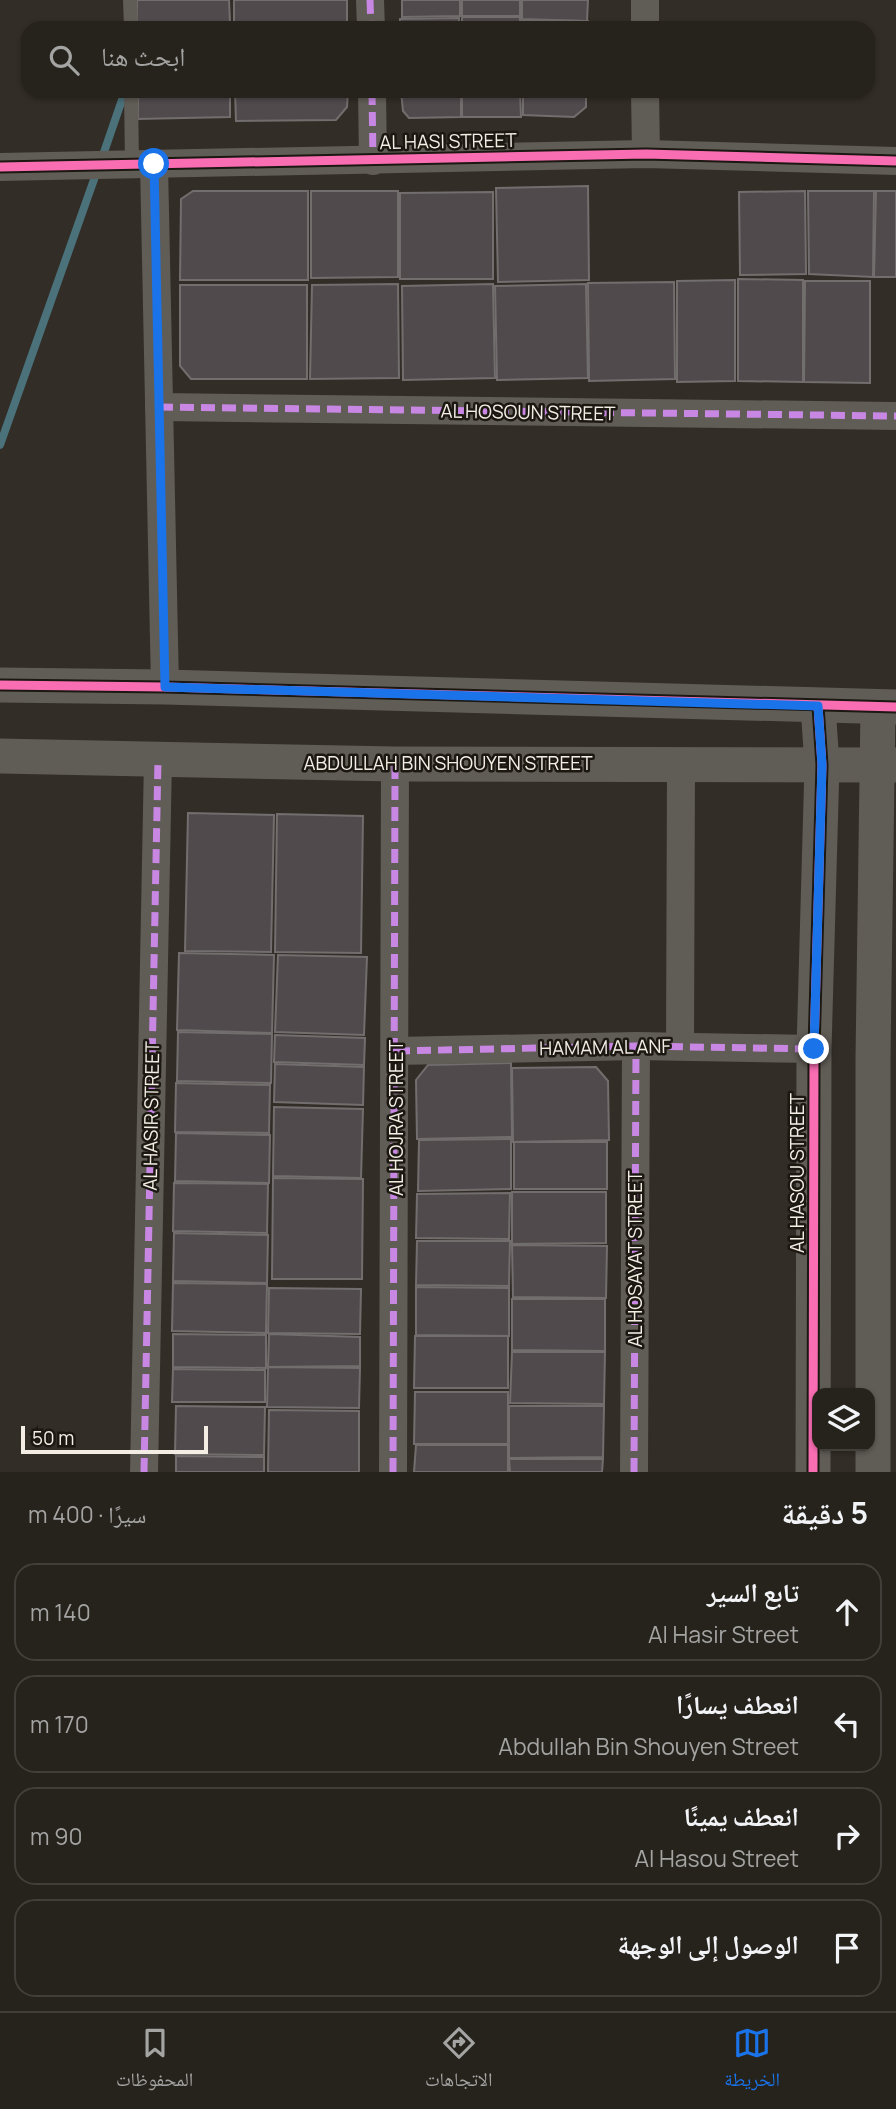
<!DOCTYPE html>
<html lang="ar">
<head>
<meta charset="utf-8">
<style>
  body { margin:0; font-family:Manrope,"Noto Naskh Arabic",sans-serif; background:#322f29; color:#f1f3f6; direction:rtl }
  .controls { position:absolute; right:21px; bottom:21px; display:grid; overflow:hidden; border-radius:14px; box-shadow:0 2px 5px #0004 }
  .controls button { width:63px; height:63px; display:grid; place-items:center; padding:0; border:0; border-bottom:2px solid #423f3b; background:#26221c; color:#f1f3f6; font:35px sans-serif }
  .scale { position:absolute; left:21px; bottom:18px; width:187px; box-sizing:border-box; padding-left:7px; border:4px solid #f3ede4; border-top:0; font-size:19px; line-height:24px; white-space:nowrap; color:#f3ede4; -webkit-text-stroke:5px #1b1711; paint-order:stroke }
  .stop { position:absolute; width:21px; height:21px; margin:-16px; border:5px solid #1a73e8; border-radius:50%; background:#fff }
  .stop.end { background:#1a73e8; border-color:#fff; box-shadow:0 2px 7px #0008 }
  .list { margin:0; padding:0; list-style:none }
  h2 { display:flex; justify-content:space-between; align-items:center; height:91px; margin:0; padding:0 28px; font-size:30px }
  h2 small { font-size:23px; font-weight:400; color:#a4a4a3 }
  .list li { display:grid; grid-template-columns:46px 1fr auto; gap:21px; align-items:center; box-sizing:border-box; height:98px; margin:0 14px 14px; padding:0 14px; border:2px solid #423f3b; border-radius:21px }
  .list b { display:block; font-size:26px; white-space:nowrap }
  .list p { margin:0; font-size:23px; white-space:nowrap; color:#a4a4a3 }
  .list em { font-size:23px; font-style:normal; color:#a4a4a3 }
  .icon { flex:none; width:38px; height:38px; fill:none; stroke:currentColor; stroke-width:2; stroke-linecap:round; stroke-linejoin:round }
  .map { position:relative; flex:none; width:896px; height:1472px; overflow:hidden; direction:ltr }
  .search { position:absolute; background:#26221c; box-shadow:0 2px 5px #0004; left:21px; right:21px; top:21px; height:77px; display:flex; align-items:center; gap:18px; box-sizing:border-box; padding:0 24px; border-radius:21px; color:#a4a4a3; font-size:26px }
  .sheet { height:539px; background:#26221c }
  nav { display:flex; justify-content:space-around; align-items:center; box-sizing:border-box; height:98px; border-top:2px solid #423f3b; background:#26221c; font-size:19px; color:#a4a4a3 }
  nav a { display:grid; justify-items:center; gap:4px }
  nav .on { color:#1a73e8 }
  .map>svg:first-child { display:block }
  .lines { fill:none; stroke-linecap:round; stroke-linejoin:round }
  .stream { stroke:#4b717b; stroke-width:8 }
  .building { fill:#504a4d; stroke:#726e6e; stroke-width:2 }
  .service { stroke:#605c56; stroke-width:14 }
  .minor { stroke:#605c56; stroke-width:28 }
  .tertiary { stroke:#605c56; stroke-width:35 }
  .quiet { stroke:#c787e3; stroke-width:7; stroke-dasharray:14 7; stroke-linecap:butt }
  .cycleway-casing { stroke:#1b1711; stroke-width:13 }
  .cycleway { stroke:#f96db3; stroke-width:9 }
  .route { stroke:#1a73e8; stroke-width:9 }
  .labels { text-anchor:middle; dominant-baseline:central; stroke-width:5; stroke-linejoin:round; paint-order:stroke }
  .street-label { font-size:19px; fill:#f3ede4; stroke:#1b1711 }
</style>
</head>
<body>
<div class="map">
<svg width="896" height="1472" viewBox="0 0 896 1472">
  <rect width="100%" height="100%" fill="#322d26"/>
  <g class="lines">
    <g class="stream">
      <polyline points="147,28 157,0"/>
      <polyline points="102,158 125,91"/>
      <polyline points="0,445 97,171"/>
    </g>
  </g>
  <g class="building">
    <polygon points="137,0 229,0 230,22 137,23"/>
    <polygon points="234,0 347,0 347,23 234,25"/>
    <polygon points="402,0 460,0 460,16 402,17"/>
    <rect x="462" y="0" width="58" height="16"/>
    <polygon points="522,0 588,0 587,21 522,19"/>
    <rect x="462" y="17" width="58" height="11"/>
    <polygon points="459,18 459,28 400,28 400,19"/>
    <polygon points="522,20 588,21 588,28 522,28"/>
    <polygon points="229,25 229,28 137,28 137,27"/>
    <polygon points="348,26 348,28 234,28"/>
    <polygon points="138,91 230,91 230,117 138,119"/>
    <polygon points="235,91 348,91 347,107 336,120 236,121"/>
    <polygon points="401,91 461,91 461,117 409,118 403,111"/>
    <polygon points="462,91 520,91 521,117 462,117"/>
    <polygon points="523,91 586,91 586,107 574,117 523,115"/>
    <polygon points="588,186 589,280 498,282 496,188"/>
    <polygon points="193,191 308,191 308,280 180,280 181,199"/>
    <polygon points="311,191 398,191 398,277 311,278"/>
    <polygon points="805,191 806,274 740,275 739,192"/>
    <polygon points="808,191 874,191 873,277 809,274"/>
    <polygon points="876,191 896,191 896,277 874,277"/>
    <polygon points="493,192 493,279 400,279 400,193"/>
    <polygon points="738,279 803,280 803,382 738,381"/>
    <polygon points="735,280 735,381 677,382 677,281"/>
    <polygon points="805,281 870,281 870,383 804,382"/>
    <polygon points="674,282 675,379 589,381 588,283"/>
    <polygon points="398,284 399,378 310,379 312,285"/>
    <polygon points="493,284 495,378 403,380 402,286"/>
    <polygon points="586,284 588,378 497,380 495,286"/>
    <polygon points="180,285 307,285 307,379 191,379 180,366"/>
    <polygon points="188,813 274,815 271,952 185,951"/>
    <polygon points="277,814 363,816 361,953 275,952"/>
    <polygon points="179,953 274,955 272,1033 177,1030"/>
    <polygon points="278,955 367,957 364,1035 275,1032"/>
    <polygon points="178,1032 272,1034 271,1083 177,1081"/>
    <polygon points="275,1035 365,1038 364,1065 274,1062"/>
    <polygon points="511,1063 512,1137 417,1139 416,1080 428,1065"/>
    <polygon points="275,1064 364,1067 363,1105 274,1102"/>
    <polygon points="596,1067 608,1081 609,1140 513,1142 512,1068"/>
    <polygon points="176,1083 270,1085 269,1133 175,1132"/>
    <polygon points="274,1107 363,1109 361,1178 273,1176"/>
    <polygon points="176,1133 270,1135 269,1183 175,1181"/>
    <polygon points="511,1139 511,1189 418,1191 419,1140"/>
    <rect x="514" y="1142" width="93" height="47"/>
    <polygon points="273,1178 363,1179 362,1279 272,1279"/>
    <polygon points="174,1183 268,1184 267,1233 173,1231"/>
    <polygon points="512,1192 606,1192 606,1243 512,1244"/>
    <polygon points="510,1193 509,1239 416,1238 417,1194"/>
    <polygon points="174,1233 268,1235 267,1283 173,1281"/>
    <polygon points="417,1241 510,1241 509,1286 416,1285"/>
    <polygon points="512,1245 607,1246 606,1298 513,1297"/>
    <polygon points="173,1283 267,1284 266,1333 172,1331"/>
    <polygon points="416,1287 509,1288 509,1336 416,1335"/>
    <polygon points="269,1288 361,1289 360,1334 268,1333"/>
    <polygon points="512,1299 605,1299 605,1351 512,1350"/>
    <polygon points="173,1334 266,1335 266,1368 173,1367"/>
    <polygon points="269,1334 360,1337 360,1366 268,1367"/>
    <polygon points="415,1336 508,1336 508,1388 414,1388"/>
    <polygon points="512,1352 605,1352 604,1404 510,1403"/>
    <polygon points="268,1367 360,1368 359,1408 267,1407"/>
    <polygon points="173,1369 265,1370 265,1402 172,1402"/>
    <polygon points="415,1392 508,1392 508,1444 414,1444"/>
    <polygon points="176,1406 265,1407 264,1455 175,1454"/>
    <polygon points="509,1406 604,1406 603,1457 509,1458"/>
    <polygon points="269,1410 359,1411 359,1472 268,1472"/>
    <polygon points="416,1445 508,1445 508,1472 414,1472"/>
    <polygon points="176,1456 264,1457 264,1472 176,1472"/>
    <polygon points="509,1459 603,1459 602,1472 510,1472"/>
  </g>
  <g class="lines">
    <g class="service">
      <polyline points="130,0 131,28"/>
      <polyline points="131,91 132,165"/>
    </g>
    <g class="minor">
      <polyline points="370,0 371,28"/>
      <polyline points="645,0 645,28"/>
      <polyline points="372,91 373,161"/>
      <polyline points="645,91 646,154"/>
      <polyline points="154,164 165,687"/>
      <polyline points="0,167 646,154 896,161"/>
      <polyline points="159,407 896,416"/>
      <polyline points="680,1046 681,765"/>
      <polyline points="396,1051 636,1046 814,1049"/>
      <polyline points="144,1472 158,759"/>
      <polyline points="393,1472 395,764"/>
      <polyline points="634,1472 636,1046"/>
    </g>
    <g class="tertiary">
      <polyline points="0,685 165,687 896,707"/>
      <polyline points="0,756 395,764 896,765"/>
      <polyline points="813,1472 814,1049 822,765 818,706"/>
      <polyline points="873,1472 873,1058 878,707"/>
    </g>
    <g class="quiet">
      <polyline points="370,0 371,28"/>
      <polyline points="372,91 373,161"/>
      <polyline points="154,164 165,687"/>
      <polyline points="159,407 896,416"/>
      <polyline points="396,1051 636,1046 814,1049"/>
      <polyline points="144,1472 158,759"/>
      <polyline points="393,1472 395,764"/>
      <polyline points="634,1472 636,1046"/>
    </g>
    <g class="cycleway-casing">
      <g id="cycleway">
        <polyline points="0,167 646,154 896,161"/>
        <polyline points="0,685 165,687 896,707"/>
        <polyline points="813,1472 814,1049 822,765 818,706"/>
      </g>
    </g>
    <use href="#cycleway" class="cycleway"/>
  </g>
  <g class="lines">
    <polyline class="route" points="154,164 165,687 818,706 822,765 814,1049"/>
  </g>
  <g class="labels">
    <g class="street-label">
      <text transform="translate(448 141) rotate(-1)">AL HASI STREET</text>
      <text transform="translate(528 412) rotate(1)">AL HOSOUN STREET</text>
      <text x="448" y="763">ABDULLAH BIN SHOUYEN STREET</text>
      <text transform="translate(605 1047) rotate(-1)">HAMAM AL ANF</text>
      <text transform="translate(151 1116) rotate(-89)">AL HASIR STREET</text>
      <text transform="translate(396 1118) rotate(-90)">AL HOJRA STREET</text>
      <text transform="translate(797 1173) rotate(-90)">AL HASOU STREET</text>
      <text transform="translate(635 1259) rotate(-90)">AL HOSAYAT STREET</text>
    </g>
  </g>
</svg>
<div class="controls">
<button><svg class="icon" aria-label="layers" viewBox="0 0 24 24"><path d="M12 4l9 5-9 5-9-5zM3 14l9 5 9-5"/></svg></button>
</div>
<div class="scale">50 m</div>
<div class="stop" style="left:154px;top:164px"></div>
<div class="stop end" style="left:814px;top:1049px"></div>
<div class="search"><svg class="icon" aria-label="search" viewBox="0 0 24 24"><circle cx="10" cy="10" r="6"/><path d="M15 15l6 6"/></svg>ابحث هنا</div>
</div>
<section class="sheet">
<h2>5 دقيقة<small>سيرًا · 400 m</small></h2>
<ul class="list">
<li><svg class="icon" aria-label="ahead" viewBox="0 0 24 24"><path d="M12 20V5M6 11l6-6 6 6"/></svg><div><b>تابع السير</b><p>Al Hasir Street</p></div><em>140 m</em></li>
<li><svg class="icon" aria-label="left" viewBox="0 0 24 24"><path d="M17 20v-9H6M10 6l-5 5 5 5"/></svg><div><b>انعطف يسارًا</b><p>Abdullah Bin Shouyen Street</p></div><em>170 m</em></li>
<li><svg class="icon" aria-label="right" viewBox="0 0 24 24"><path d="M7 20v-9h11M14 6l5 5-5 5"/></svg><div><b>انعطف يمينًا</b><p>Al Hasou Street</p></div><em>90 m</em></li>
<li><svg class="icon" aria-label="arrive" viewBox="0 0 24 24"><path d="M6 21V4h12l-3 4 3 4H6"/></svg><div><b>الوصول إلى الوجهة</b></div></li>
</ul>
</section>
<nav>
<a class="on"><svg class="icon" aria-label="map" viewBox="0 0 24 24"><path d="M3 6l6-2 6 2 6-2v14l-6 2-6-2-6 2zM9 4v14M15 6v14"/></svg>الخريطة</a>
<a><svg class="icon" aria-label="directions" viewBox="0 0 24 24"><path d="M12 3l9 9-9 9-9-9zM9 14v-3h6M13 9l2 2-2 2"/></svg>الاتجاهات</a>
<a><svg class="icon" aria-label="saved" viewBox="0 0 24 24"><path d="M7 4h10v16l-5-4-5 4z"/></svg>المحفوظات</a>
</nav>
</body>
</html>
